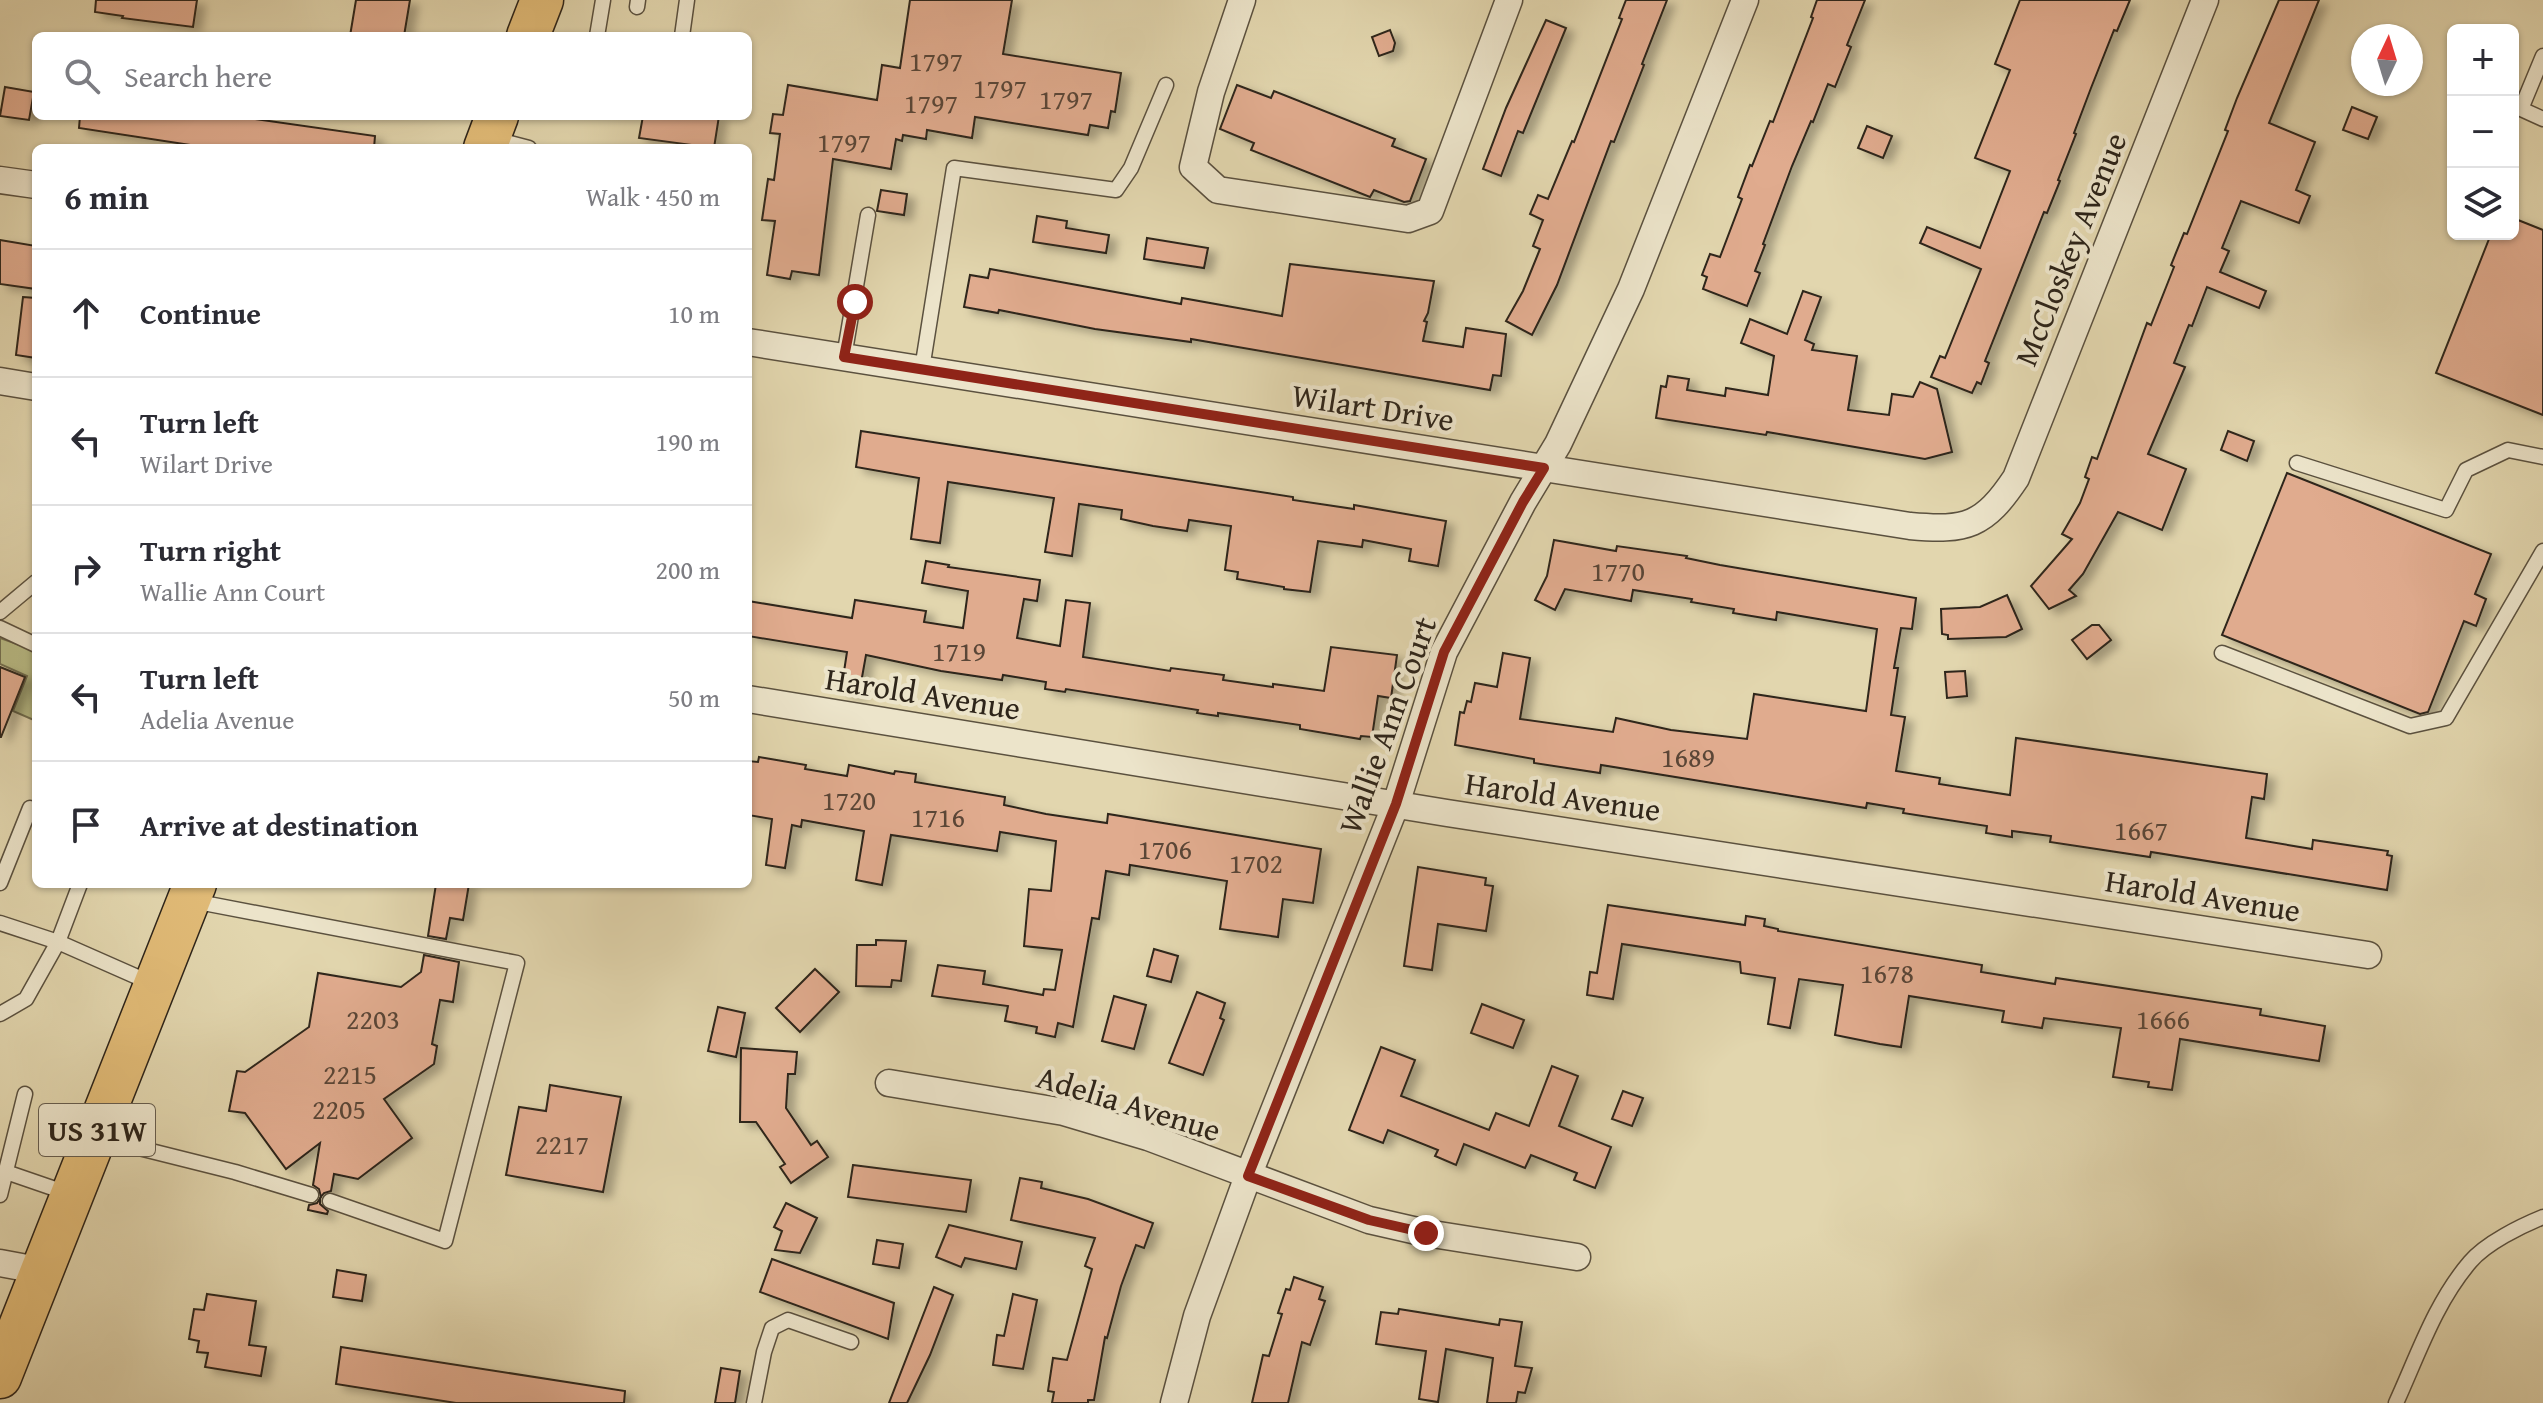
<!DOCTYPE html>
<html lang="en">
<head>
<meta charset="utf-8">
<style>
  body { margin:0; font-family:"Gentium Book Plus",serif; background:#f2f2f3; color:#2b2b33 }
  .controls { position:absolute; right:24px; top:24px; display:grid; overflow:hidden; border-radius:12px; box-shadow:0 2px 6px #0004 }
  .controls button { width:72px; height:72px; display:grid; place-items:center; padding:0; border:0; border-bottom:2px solid #e1e1e2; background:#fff; color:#2b2b33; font:40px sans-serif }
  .compass { position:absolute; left:2351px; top:24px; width:72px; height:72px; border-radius:50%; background:#fff; box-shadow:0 2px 6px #0004; rotate:4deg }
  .stop { position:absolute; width:24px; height:24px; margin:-18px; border:6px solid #8f2418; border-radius:50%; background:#fff }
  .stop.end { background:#8f2418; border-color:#fff; box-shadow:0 2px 8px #0008 }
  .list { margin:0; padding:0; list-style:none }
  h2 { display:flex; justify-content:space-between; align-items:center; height:104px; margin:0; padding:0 32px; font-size:34px }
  h2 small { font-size:26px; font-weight:400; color:#7c7c81 }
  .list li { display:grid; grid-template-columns:52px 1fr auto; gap:24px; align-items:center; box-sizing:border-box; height:128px; padding:0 32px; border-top:2px solid #e1e1e2 }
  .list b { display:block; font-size:30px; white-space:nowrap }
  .list p { margin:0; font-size:26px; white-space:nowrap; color:#7c7c81 }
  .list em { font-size:26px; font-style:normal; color:#7c7c81 }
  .icon { flex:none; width:44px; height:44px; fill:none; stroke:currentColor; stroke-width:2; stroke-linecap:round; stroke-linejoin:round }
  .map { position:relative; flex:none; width:2543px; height:1403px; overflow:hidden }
  .search { position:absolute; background:#fff; box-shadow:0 2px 6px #0004; left:32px; top:32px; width:720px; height:88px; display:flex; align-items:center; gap:20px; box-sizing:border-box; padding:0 28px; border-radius:12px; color:#7c7c81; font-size:30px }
  .panel { position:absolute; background:#fff; box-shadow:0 2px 6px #0004; left:32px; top:144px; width:720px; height:744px; border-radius:12px }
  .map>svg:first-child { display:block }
  .green { fill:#b9bc86; stroke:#747050; stroke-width:2 }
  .building { fill:#e0ab8e; stroke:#2e251a; stroke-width:2; filter:url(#shadow) }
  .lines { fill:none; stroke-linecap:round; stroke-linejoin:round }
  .service-casing { stroke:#5b513f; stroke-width:17 }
  .minor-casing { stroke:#5b513f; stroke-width:29 }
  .primary-casing { stroke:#2e251a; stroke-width:45 }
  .service { stroke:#ece4ca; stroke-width:14 }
  .minor { stroke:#ece4ca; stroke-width:26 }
  .primary { stroke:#e1bb77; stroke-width:42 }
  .route { stroke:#8f2418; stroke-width:10 }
  .labels { text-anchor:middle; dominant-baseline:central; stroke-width:8; stroke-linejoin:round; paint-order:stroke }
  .number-label { font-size:28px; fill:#5a4637 }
  .shield { fill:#ece4ca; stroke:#675e4f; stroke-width:2 }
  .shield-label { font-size:30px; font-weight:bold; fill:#2e251a }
  .street-label { font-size:32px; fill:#2e251a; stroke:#ece4ca }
</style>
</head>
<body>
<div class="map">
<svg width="2543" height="1403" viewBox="0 0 2543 1403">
  <defs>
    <filter id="shadow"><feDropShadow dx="8" dy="5" stdDeviation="4" flood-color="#0004"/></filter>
  </defs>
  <rect width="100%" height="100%" fill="#e2d6ae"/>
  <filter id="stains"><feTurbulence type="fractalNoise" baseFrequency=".0025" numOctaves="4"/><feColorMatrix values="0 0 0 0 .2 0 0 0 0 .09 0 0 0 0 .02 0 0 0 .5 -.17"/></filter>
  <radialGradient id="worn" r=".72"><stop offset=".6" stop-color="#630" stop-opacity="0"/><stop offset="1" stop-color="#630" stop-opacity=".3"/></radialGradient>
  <polygon class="green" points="0,638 36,651 36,721 13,711 27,676 0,664"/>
  <g class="building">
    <polygon points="96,0 197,0 193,27 122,18 123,16 95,12"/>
    <polygon points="356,0 410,0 404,36 350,36"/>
    <polygon points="910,0 1012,0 1003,54 1121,73 1115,112 1111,111 1108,128 1090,125 1088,135 975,117 972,138 927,130 926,139 903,135 902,141 896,139 891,169 833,159 819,275 792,271 790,279 767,275 775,221 762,220 768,179 774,180 780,134 770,133 773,114 783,115 788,85 877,100 882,65 900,68"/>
    <polygon points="1626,0 1667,0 1642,64 1644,65 1614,142 1611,141 1557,285 1532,335 1506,321 1523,291 1540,249 1533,246 1543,220 1530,214 1538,195 1548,199 1572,141 1574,142 1622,19 1619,18"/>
    <polygon points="1817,0 1865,0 1847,45 1851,47 1835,87 1828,84 1813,122 1811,121 1792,166 1763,244 1765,245 1755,271 1760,273 1747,306 1703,289 1707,277 1702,275 1710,254 1720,257 1742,199 1738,197 1750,165 1752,166 1770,121 1773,122 1813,18 1811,17"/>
    <polygon points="2020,0 2130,0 2117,31 2114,30 2091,88 2074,133 2076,134 2058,180 2060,181 2047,213 2044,212 1985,361 1989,363 1981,384 1977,382 1972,393 1931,377 1940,356 1945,358 1981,269 1920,243 1927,227 1980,248 2010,171 1975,158 2010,70 1995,64"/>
    <polygon points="2279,0 2319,0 2269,123 2315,142 2296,190 2310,196 2299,223 2241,201 2222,248 2229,251 2220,272 2266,291 2259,308 2207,287 2192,326 2189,325 2174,363 2185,367 2148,454 2186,469 2162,530 2118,512 2083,574 2069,590 2076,596 2049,609 2031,586 2072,539 2062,534 2080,503 2089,479 2085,477 2092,457 2097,459 2147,323 2151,325 2174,267 2171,265 2184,233 2187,234 2228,131 2225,130 2237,98"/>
    <polygon points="1546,20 1566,28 1523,133 1518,131 1501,176 1483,169 1506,108"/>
    <polygon points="1390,30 1395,43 1393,51 1379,56 1372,37"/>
    <polygon points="1237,85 1271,98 1274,91 1395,139 1392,146 1426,159 1410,201 1404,202 1374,190 1370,197 1251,150 1254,143 1220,129"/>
    <polygon points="5,87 34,92 29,120 0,116"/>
    <polygon points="2352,107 2377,117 2368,139 2343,130"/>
    <polygon points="80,116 234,116 375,136 374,148 210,148 79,128"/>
    <polygon points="643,116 719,116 714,148 639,138"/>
    <polygon points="1867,126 1892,136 1883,158 1858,148"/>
    <polygon points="881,190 907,194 904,215 877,211"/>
    <polygon points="1037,216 1067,221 1066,228 1109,235 1106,253 1033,242"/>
    <polygon points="2513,218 2543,230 2543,415 2436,373 2491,234 2513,234"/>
    <polygon points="1147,238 1208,248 1204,268 1144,259"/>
    <polygon points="0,240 36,246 36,289 0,284"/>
    <polygon points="1290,264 1434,281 1428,313 1424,321 1427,322 1423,341 1463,347 1466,328 1506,334 1501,376 1493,375 1490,390 1191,339 1191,342 1095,329 999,310 998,313 964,307 970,275 988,278 990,269 1181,304 1182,298 1282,316"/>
    <polygon points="1803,291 1821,297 1805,340 1814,344 1812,350 1857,356 1848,410 1889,415 1892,394 1913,397 1920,382 1937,389 1952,452 1925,459 1767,432 1766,435 1656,418 1661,386 1666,387 1668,376 1689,379 1687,390 1725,396 1726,388 1768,395 1774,356 1741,343 1750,319 1787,334"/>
    <polygon points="23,297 36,298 36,358 16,355"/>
    <polygon points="861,431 1293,497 1293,500 1354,509 1354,505 1446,521 1438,566 1409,561 1411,549 1363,540 1362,547 1318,541 1310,592 1284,589 1284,587 1237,579 1238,572 1225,570 1231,526 1189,520 1187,531 1153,526 1121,519 1122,510 1079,504 1072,556 1045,552 1054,498 948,482 940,543 911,539 919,478 856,467"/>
    <polygon points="2228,431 2254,441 2247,461 2221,450"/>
    <polygon points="2287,473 2491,554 2475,594 2486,599 2476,626 2464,621 2428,712 2420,714 2222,635"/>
    <polygon points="1554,540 1616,551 1617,546 1687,556 1686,558 1720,565 1916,598 1912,629 1901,628 1894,668 1898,668 1891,715 1905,717 1896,771 1940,778 1939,784 2010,795 2016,738 2267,774 2264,799 2252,797 2246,838 2312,849 2313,840 2388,851 2387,855 2392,856 2387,890 2151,852 2150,857 2050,842 2051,836 2012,831 2012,837 1986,833 1987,826 1903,813 1904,809 1867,803 1866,808 1601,765 1600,773 1534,763 1534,759 1455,745 1460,712 1464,713 1467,701 1471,702 1475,683 1497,687 1503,653 1530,658 1520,719 1613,732 1616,718 1671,730 1747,739 1754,694 1866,711 1877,629 1777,612 1776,620 1733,613 1734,609 1691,602 1692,599 1633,590 1631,601 1565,589 1555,610 1535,600 1547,576"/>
    <polygon points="926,561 949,565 948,567 1040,580 1037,601 1024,599 1017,638 1060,646 1066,600 1090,603 1083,657 1170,671 1171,668 1224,675 1223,680 1273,687 1273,684 1324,691 1331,647 1397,655 1391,698 1378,696 1372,737 1361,736 1360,739 1300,729 1300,725 1218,713 1218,716 1197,713 1198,710 1066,689 1065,692 1045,689 1046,682 1003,675 1002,680 941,671 866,655 859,694 841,691 847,652 748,636 748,601 852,618 855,600 926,611 924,622 963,628 968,591 922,583"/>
    <polygon points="2007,595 2022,629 2006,637 1948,639 1948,635 1942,634 1941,609 1980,607"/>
    <polygon points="2092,625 2099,625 2111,640 2087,659 2072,640"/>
    <polygon points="0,667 25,677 1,737 0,737"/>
    <polygon points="1965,671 1967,696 1947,698 1945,672"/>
    <polygon points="759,757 806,765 805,769 847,776 849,765 894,774 895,771 916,774 915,782 1005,797 1004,805 1046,814 1107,823 1108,814 1321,849 1313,903 1283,899 1278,937 1220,929 1227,881 1130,865 1129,875 1106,871 1099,919 1092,918 1073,1027 1058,1023 1055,1037 1036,1033 1037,1027 1005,1021 1008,1006 932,996 938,965 985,971 983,984 1043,995 1044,989 1055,990 1062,950 1024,946 1029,889 1051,891 1056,841 1000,832 997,851 891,835 882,885 856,880 864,831 802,820 801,827 792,825 785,868 766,865 772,819 748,815 748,761 758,762"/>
    <polygon points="1418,867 1486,878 1485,885 1493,886 1486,931 1438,924 1432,970 1404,966"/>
    <polygon points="436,884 469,884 463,920 450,918 446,939 428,936"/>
    <polygon points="1608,905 1745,925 1746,916 1765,919 1764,926 1778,929 1778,931 1982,965 1981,972 1994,974 2055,984 2056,978 2261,1009 2260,1015 2325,1026 2319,1061 2180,1039 2172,1090 2148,1087 2149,1082 2113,1077 2121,1028 2044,1018 2042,1028 2002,1022 2004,1011 1909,996 1901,1047 1880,1044 1835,1035 1843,985 1799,979 1790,1028 1768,1024 1775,978 1741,973 1740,962 1622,944 1613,999 1587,995 1590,972 1597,973"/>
    <polygon points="876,940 906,941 901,981 892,980 891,987 856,986 857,945 876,945"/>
    <polygon points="1154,949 1178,956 1171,982 1147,976"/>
    <polygon points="424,955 459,962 453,1002 440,1000 432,1044 437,1046 434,1064 384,1099 412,1138 358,1179 334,1174 331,1191 324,1193 320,1198 320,1204 328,1211 327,1214 308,1210 309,1205 317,1203 321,1197 319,1189 313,1185 320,1143 286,1169 245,1113 229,1111 237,1071 245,1072 309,1027 318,973 401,987 421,972"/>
    <polygon points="815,969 839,992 800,1032 776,1008"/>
    <polygon points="1197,992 1225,1003 1220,1018 1224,1020 1203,1075 1169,1063"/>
    <polygon points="1114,996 1146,1005 1134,1049 1102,1041"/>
    <polygon points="1482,1004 1524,1020 1513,1048 1471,1033"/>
    <polygon points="718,1007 745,1013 736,1057 708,1051"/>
    <polygon points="1381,1047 1415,1060 1401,1096 1489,1130 1496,1113 1529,1126 1552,1066 1578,1076 1559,1126 1611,1147 1595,1188 1574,1180 1577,1173 1531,1155 1525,1168 1464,1144 1456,1165 1435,1156 1438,1150 1388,1130 1383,1143 1349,1130"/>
    <polygon points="741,1048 797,1052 795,1074 788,1074 786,1108 811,1145 817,1141 828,1157 791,1183 780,1167 785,1164 756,1122 740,1122"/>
    <polygon points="550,1085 621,1097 603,1192 506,1175 519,1107 546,1111"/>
    <polygon points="1623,1091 1643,1098 1632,1126 1612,1119"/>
    <polygon points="853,1165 971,1180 966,1212 848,1197"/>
    <polygon points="1020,1178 1042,1182 1041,1188 1088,1199 1153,1223 1144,1248 1136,1245 1121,1286 1107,1338 1105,1337 1094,1400 1088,1400 1088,1403 1052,1403 1054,1392 1048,1391 1053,1358 1067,1360 1092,1269 1085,1266 1095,1238 1011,1220"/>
    <polygon points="786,1203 817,1218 800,1253 775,1250 782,1231 774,1227"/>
    <polygon points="949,1225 1022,1242 1016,1269 965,1258 961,1267 936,1257"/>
    <polygon points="877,1240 903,1244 899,1268 873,1264"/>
    <polygon points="772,1259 894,1303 888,1339 760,1292"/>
    <polygon points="337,1270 366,1275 362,1301 333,1297"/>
    <polygon points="1294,1277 1323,1287 1319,1299 1325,1301 1310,1345 1302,1342 1288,1403 1252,1403 1263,1355 1269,1356 1282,1314 1278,1313 1286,1289 1290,1290"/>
    <polygon points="934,1287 953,1295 930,1355 907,1403 889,1403"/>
    <polygon points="207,1294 256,1301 249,1345 266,1347 261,1376 205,1367 208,1353 197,1352 199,1341 189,1339 194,1309 204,1310"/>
    <polygon points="1013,1294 1037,1300 1023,1369 993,1365 997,1335 1004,1336"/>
    <polygon points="1399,1309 1499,1325 1500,1319 1522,1322 1515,1366 1532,1368 1525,1393 1518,1392 1516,1403 1487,1403 1493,1358 1446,1349 1438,1402 1419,1399 1426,1351 1376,1344 1381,1312 1398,1314"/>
    <polygon points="341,1347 625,1391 624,1403 456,1403 336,1384"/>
    <polygon points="721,1368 740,1371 735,1403 715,1403"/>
  </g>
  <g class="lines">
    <g class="service-casing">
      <g id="service">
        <polyline points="637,7 638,0"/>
        <polyline points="597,36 603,0"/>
        <polyline points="682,36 687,0"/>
        <polyline points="2543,56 2521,109 2543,119"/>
        <polyline points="491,138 529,148"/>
        <polyline points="844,357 868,215"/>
        <polyline points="922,369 954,168 1116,190 1131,168 1166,85"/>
        <polyline points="2297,463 2446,510 2466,470 2508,450 2543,457"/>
        <polyline points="0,612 36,582"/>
        <polyline points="0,628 36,645"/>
        <polyline points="2222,653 2410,726 2446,718 2543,551"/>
        <polyline points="0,883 30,808 36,811"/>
        <polyline points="193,901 517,963 445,1241 330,1201"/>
        <polyline points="0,923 58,942 151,983"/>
        <polyline points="0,1014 26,999 58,942 80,884"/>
        <polyline points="99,1138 235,1172 311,1195"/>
        <polyline points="6,1172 70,1194"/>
        <polyline points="0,1195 25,1094"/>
        <polyline points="754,1403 764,1352 772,1328 788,1320 851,1342"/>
        <path d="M2396,1403C2418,1355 2435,1303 2470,1262C2486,1243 2521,1226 2543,1217"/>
      </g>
    </g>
    <g class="minor-casing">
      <g id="minor">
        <polyline points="1242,0 1211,92 1193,167 1218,190 1408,219 1430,211 1509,0"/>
        <polyline points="0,180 36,185"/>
        <path d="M748,342L1910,526C1967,531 1984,526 2016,478L2205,0"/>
        <polyline points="0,381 36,387"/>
        <polyline points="748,699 1447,813 2368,955"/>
        <polyline points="889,1083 1064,1112 1148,1137 1369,1220 1426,1233 1577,1257"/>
        <polyline points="0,1263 43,1271"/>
        <polyline points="1174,1403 1197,1316 1248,1176 1396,804 1444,652 1523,502 1558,444 1631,289 1745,0"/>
      </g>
    </g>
    <g class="primary-casing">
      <g id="primary">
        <polyline points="528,36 542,0"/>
        <polyline points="485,148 497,116"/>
        <polyline points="0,1377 195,884"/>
      </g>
    </g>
    <use href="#service" class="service"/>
    <use href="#minor" class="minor"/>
    <use href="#primary" class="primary"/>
  </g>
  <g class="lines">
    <polyline class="route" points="855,302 844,357 1544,468 1523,502 1444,652 1396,804 1248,1176 1369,1220 1426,1233"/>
  </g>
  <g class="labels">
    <g class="number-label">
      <text x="936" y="60">1797</text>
      <text x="1000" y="87">1797</text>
      <text x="1066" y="98">1797</text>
      <text x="931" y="102">1797</text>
      <text x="844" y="141">1797</text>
      <text x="1618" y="570">1770</text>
      <text x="959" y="650">1719</text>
      <text x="1688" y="756">1689</text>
      <text x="849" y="799">1720</text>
      <text x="938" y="816">1716</text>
      <text x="2141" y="829">1667</text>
      <text x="1165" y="848">1706</text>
      <text x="1256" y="862">1702</text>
      <text x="1887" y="972">1678</text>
      <text x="373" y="1018">2203</text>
      <text x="2163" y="1018">1666</text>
      <text x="350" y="1073">2215</text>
      <text x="339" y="1108">2205</text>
      <text x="562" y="1143">2217</text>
    </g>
    <rect class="shield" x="39" y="1104" width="116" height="52" rx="6"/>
    <g class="shield-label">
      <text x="97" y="1130">US 31W</text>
    </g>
    <g class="street-label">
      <text transform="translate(2070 249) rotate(-68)">McCloskey Avenue</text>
      <text transform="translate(1373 407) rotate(9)">Wilart Drive</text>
      <text transform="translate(923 693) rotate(9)">Harold Avenue</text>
      <text transform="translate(1387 725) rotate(-70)">Wallie Ann Court</text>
      <text transform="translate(1563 796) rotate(8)">Harold Avenue</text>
      <text transform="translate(2203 895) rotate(9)">Harold Avenue</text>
      <text transform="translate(1129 1103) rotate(17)">Adelia Avenue</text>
    </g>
  </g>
  <rect width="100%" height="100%" filter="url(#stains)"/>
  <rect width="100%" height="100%" fill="url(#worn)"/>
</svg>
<div class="controls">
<button>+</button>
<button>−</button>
<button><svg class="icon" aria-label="layers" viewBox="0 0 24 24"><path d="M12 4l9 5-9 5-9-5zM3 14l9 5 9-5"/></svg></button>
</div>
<svg class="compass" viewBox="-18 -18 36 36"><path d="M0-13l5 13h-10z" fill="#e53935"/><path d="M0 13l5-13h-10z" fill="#7c7c81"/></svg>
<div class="stop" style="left:855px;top:302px"></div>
<div class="stop end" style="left:1426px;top:1233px"></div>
<div class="search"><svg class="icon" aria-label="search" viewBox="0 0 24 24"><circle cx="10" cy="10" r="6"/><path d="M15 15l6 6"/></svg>Search here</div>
<section class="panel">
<h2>6 min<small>Walk · 450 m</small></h2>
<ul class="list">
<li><svg class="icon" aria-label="ahead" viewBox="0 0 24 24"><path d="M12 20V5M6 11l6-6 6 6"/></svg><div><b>Continue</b></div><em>10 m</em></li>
<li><svg class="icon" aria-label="left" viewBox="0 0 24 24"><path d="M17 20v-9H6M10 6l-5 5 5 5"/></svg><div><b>Turn left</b><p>Wilart Drive</p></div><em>190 m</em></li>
<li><svg class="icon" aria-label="right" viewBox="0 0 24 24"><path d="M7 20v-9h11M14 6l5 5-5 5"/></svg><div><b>Turn right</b><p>Wallie Ann Court</p></div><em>200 m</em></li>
<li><svg class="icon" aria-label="left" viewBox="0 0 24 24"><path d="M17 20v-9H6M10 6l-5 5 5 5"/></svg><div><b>Turn left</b><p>Adelia Avenue</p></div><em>50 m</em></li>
<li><svg class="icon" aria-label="arrive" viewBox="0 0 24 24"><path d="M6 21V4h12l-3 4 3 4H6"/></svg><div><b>Arrive at destination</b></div></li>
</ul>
</section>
</div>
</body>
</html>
